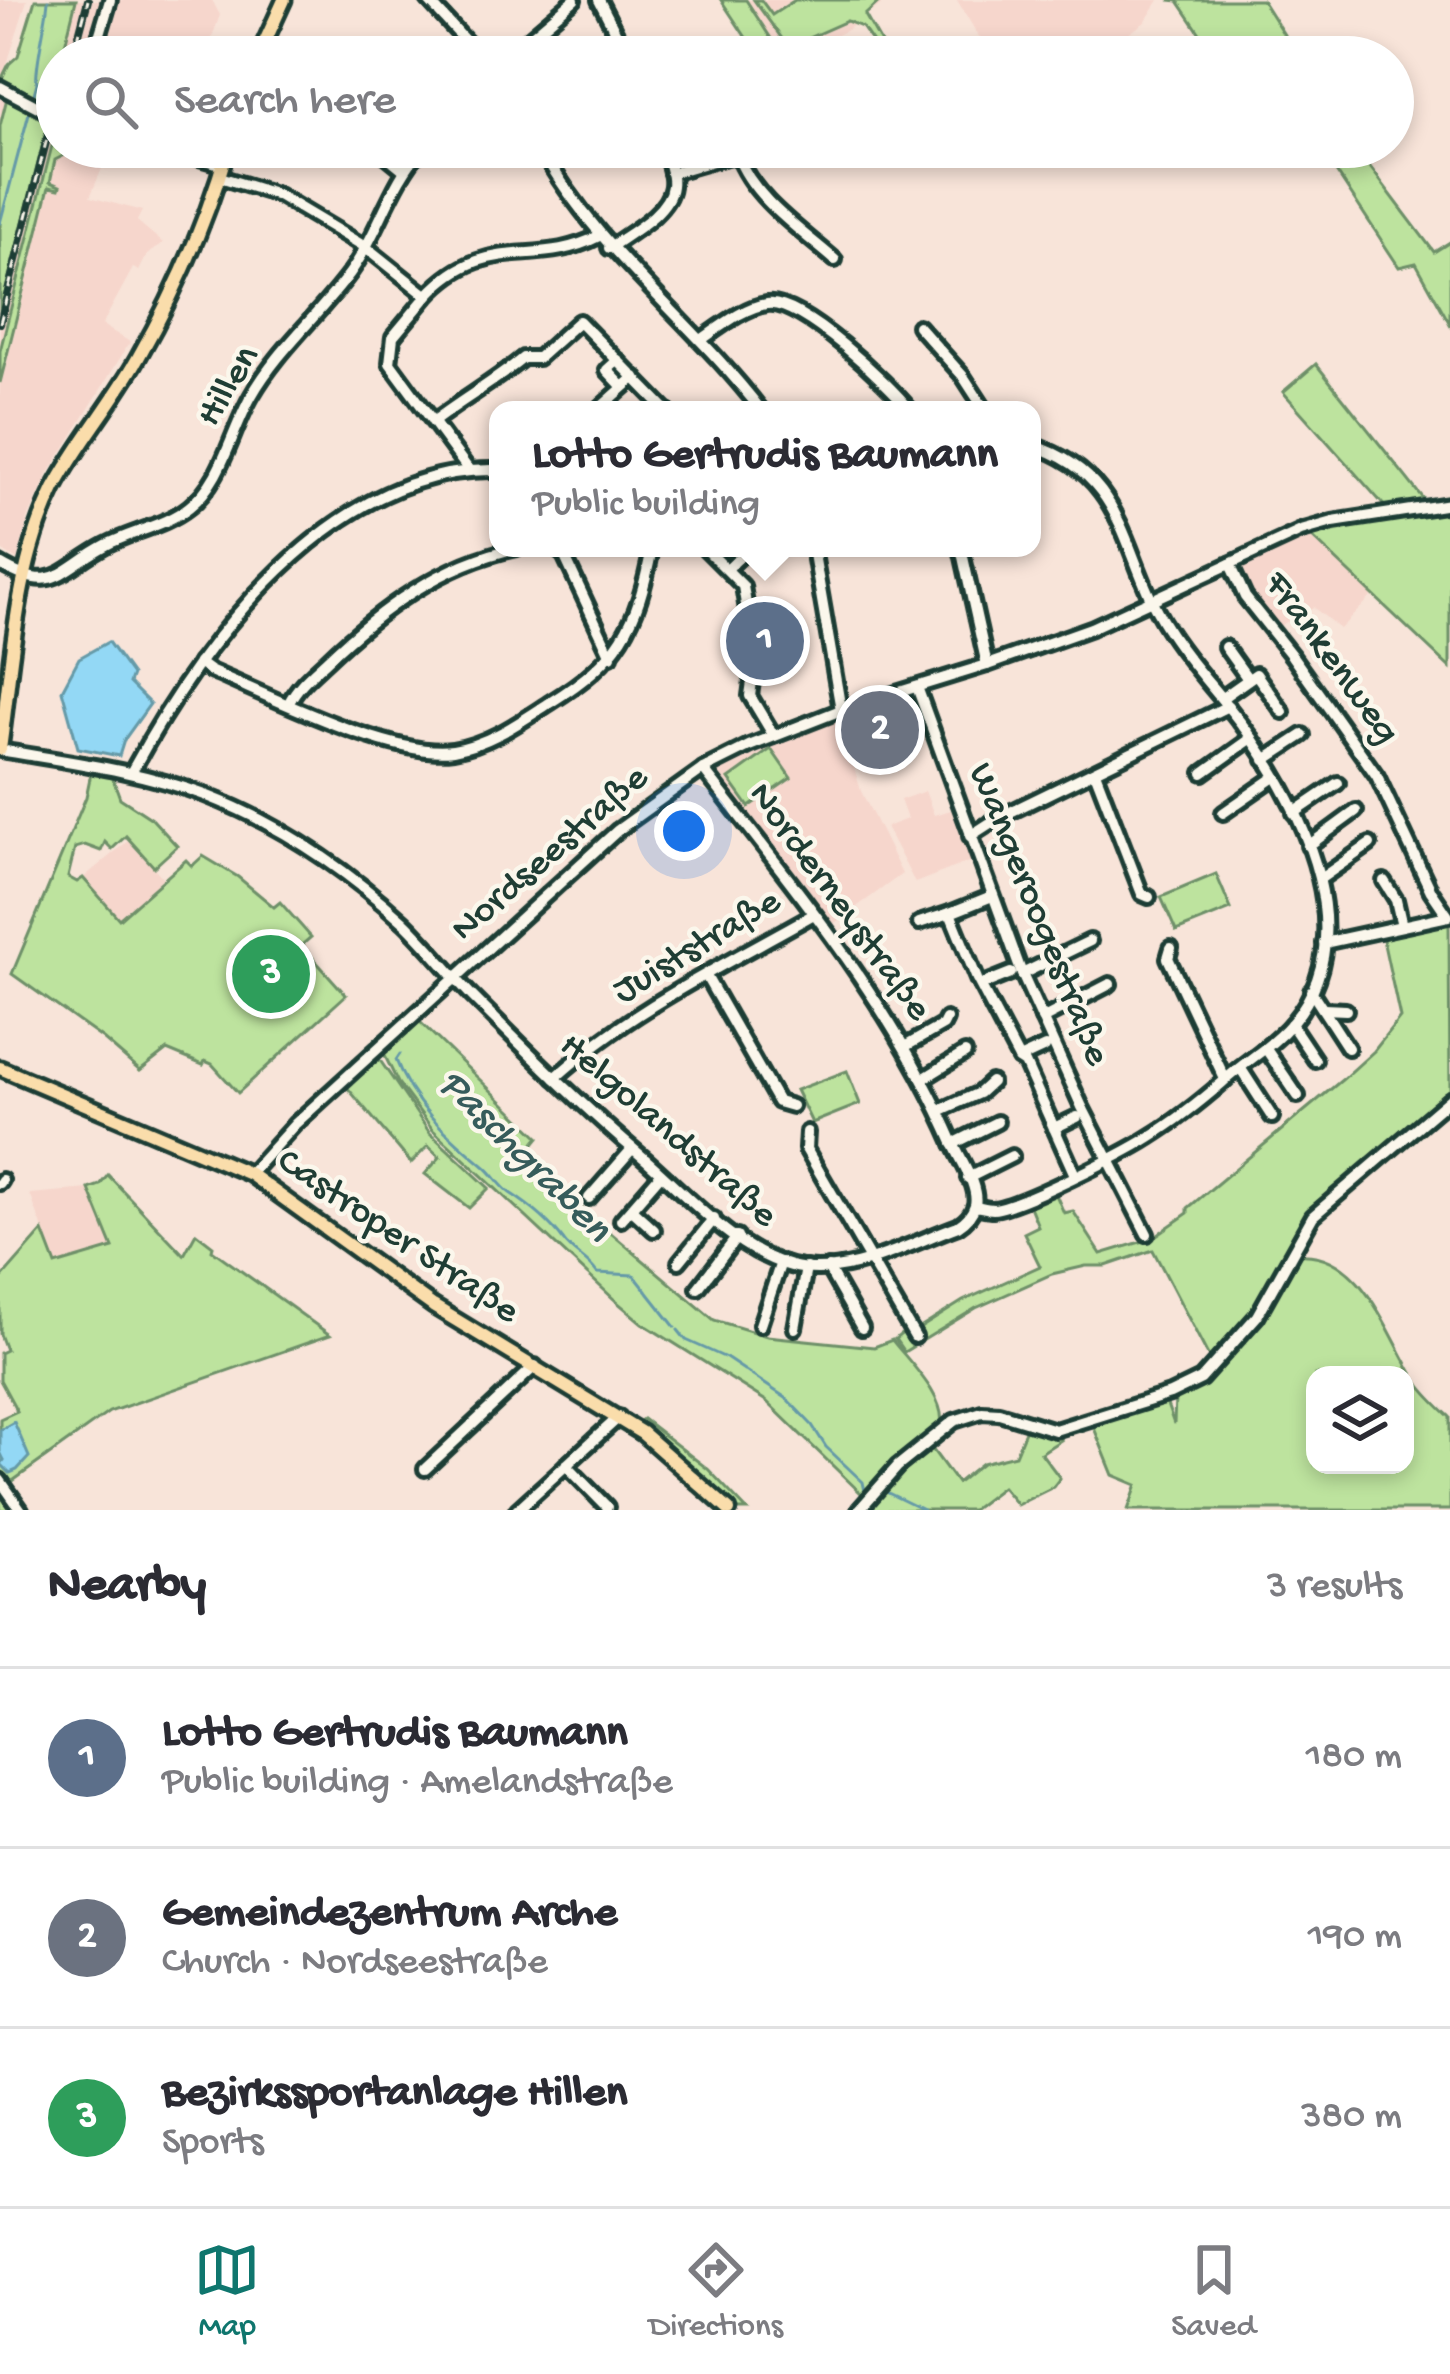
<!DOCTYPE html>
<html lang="en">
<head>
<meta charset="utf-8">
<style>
  body { margin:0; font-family:"Gochi Hand",sans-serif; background:#f2f2f3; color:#2b2b33 }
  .controls { position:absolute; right:36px; bottom:36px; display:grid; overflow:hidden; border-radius:24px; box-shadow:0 6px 18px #0003 }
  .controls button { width:108px; height:108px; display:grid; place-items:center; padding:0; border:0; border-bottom:3px solid #e1e1e2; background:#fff; color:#2b2b33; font:60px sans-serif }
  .you { position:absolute; left:684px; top:831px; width:42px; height:42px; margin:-30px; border:9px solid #fff; border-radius:50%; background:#1a73e8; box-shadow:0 0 0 18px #1a73e833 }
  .badge { display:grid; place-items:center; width:78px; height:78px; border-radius:50%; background:#0f766e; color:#fff; font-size:39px; font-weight:700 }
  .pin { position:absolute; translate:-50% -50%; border:6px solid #fff; box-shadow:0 3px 12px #0006 }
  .popup { position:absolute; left:489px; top:401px; width:552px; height:156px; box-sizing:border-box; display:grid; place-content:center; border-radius:24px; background:#fff; filter:drop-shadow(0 3px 9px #0005); font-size:39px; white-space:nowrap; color:#7c7c81 }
  .popup b { font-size:45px; color:#2b2b33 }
  .popup::after { content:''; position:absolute; left:50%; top:100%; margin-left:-24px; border:24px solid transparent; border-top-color:#fff }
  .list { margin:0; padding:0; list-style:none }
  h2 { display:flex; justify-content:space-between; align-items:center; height:156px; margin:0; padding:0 48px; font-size:51px }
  h2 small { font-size:39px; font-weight:400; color:#7c7c81 }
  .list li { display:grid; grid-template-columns:78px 1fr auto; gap:36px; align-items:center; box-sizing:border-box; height:180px; padding:0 48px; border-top:3px solid #e1e1e2 }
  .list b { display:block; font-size:45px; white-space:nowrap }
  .list p { margin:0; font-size:39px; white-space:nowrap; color:#7c7c81 }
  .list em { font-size:39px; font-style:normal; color:#7c7c81 }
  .icon { flex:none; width:66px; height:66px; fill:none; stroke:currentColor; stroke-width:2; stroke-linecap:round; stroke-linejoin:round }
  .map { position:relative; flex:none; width:1450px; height:1510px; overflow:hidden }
  .search { position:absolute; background:#fff; box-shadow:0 6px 18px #0003; left:36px; right:36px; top:36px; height:132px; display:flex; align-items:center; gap:30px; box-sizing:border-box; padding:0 42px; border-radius:66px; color:#7c7c81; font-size:45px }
  .sheet { height:696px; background:#fff }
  nav { display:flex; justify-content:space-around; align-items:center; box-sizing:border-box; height:168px; border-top:3px solid #e1e1e2; background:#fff; font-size:33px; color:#7c7c81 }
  nav a { display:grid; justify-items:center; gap:6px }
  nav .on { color:#0f766e }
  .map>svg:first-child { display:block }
  .built { fill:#f6d6cc }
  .green { fill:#bde39e; stroke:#6e9069; stroke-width:3; fill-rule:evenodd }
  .water { fill:#93d8f5; stroke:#659aa8; stroke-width:3 }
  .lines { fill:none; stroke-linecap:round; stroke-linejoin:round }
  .stream { stroke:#659aa8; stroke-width:3 }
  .minor-casing { stroke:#1f3d34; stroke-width:20 }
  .major-casing { stroke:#1f3d34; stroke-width:21 }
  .minor { stroke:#fbf7ec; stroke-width:10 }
  .major { stroke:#faddab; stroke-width:12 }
  .rail-casing { stroke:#1f3d34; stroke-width:8 }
  .rail { stroke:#fbf7ec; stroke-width:3; stroke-dasharray:9; stroke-linecap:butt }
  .labels { text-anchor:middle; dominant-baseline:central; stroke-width:9; stroke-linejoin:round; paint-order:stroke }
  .street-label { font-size:39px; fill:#1f3d34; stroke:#fbf7ec }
  .water-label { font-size:42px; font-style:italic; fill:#365c5b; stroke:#fbf7ec }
</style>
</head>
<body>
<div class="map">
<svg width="1450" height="1510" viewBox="0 0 1450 1510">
  <rect width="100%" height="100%" fill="#f8e4d9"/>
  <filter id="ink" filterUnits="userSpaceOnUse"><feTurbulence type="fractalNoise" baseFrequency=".00833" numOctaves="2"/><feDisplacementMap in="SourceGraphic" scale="24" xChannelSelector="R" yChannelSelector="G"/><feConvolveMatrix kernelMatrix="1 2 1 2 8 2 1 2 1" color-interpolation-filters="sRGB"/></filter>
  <g filter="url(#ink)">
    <g class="built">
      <polygon points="0,0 27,0 2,80 50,107 57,82 57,126 0,351 0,311 49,120 11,99 0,140"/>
      <polygon points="76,0 212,0 220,15 205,57 62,57"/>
      <polygon points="746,0 887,0 847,30 791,57 783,57"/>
      <polygon points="957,0 1159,0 1145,22 1096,57 991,57"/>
      <polygon points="67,147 111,147 90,197 142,211 137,221 163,243 147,255 139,271 133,268 102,325 130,342 49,473 29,516 17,560 0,549 0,383 56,159 65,155"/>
      <polygon points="1310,535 1374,594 1340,629 1313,607 1276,628 1249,599 1254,594 1242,577 1245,564"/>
      <polygon points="840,720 861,791 902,874 832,925 716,777 718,771 748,753 795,732"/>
      <polygon points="925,791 934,815 951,810 971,861 915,883 886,827 907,819 900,800"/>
      <polygon points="129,840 164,879 119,919 83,878"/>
      <polygon points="89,1189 114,1248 56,1265 30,1194"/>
    </g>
    <g class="green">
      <polygon points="35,0 76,0 62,57 57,57 57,82 51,107 1,80 9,64 18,56"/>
      <polygon points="721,0 746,0 783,57 759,57"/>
      <polygon points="754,0 761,0 772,15 795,0 881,0 865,15 889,57 883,57 862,27 847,21 788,47"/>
      <polygon points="1169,0 1262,0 1298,57 1216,57 1178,1"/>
      <polygon points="7,98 49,120 0,313 0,126"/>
      <polygon points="57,126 57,147 67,147 65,155 55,160 50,182 60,186 59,189 49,187 0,383 0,351"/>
      <polygon points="1320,147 1355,147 1434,252 1450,242 1450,324 1416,263 1399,267"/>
      <polygon points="1316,364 1428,505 1388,510 1283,392"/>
      <polygon points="1444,508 1450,512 1450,668 1310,535 1355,521"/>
      <polygon points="771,749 791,778 749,807 729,779"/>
      <polygon points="91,773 112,776 120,798 152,819 177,846 154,867 126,836 112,849 105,842 101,851 85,845 75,848 68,877 77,882 83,878 119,919 186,860 192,866 203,856 238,877 274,907 280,902 311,937 303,944 305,949 346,995 238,1093 212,1064 205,1061 203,1065 167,1050 140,1071 103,1039 12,974 86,797"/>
      <polygon points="1216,874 1231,909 1176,931 1161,897"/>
      <path d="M1449,922L1450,1100L1320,1212L1297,1255C1363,1249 1388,1337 1418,1383C1427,1396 1438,1406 1450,1417V1510H1128L1137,1485L1113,1475L1092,1423L1166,1402L1174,1424L1175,1397L1212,1363L1153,1250L1106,1266H1086L1052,1274L976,1308L904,1352L895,1339L905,1331L909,1335L963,1301L1040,1266L1024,1233L1038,1226L1027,1199L1053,1188L1064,1213L1073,1211L1101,1254L1151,1239L1188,1213V1208L1343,1079L1374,1051L1400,1018L1382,935ZM1315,1375H1405V1465H1315Z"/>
      <path d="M418,1020L539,1137L522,1158L714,1320L767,1336L874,1347L892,1340C909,1362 947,1398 941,1426L867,1499L766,1401L642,1323L617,1302L433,1130L398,1083L384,1054Z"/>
      <polygon points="377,1056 430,1133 489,1188 469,1208 425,1174 440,1157 428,1146 411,1163 345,1085"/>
      <polygon points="847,1071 860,1104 812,1123 796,1090"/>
      <polygon points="108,1175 184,1255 196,1233 213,1246 212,1250 330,1335 109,1412 10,1483 27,1510 0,1510 0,1419 17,1411 0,1380 0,1353 6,1350 0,1334 0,1280 43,1231 56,1265 113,1248 89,1189 100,1185"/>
      <polygon points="643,1419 708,1469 747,1510 718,1510 681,1472 627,1431"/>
      <polygon points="1027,1426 1056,1434 1061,1440 1041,1453 1060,1478 1053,1487 1017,1505 1002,1487 972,1510 860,1510 927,1442 957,1483 982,1463 1015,1455"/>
    </g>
    <g class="water">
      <polygon points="108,642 132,675 129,683 150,704 124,740 119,756 78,748 62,690 79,658"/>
      <polygon points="14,1422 29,1457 17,1470 10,1473 1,1464 4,1460 0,1452 0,1430"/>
    </g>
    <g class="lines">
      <g class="stream">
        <path d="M0,223L37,83C34,68 47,20 48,0"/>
        <path d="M400,1054L396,1060C413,1106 448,1135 484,1166C494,1174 500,1186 510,1193C530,1206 550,1222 564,1241C573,1254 588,1259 597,1273L634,1275L675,1327"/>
        <polyline points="678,1330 686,1340 726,1358 786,1398 812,1425 826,1447 863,1482 865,1491 895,1461 943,1423"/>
        <polyline points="884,1491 923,1510"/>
      </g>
      <g class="minor-casing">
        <g id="minor">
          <polyline points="428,0 480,57"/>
          <polyline points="599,0 628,57"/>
          <polyline points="93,57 110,0"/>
          <polyline points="507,57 574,0"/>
          <polyline points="0,87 57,117"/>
          <polyline points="161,147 223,165"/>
          <polyline points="376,147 403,169"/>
          <path d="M540,147C596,250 690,318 761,410"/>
          <path d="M671,173L737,154C752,198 801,230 835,260"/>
          <path d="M220,177L278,195L367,248L427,296C487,231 533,270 599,236"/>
          <path d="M609,248C628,234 669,213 672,186C674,174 667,159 663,147"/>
          <polyline points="427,296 393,337 390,363 468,469"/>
          <polyline points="918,326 963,376 985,410"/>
          <path d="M701,340C720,327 744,307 767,304C800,298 889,384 910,410"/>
          <polyline points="618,360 607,370 623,387"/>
          <polyline points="598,410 635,377"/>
          <path d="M433,422C463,399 494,382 523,358H538L579,321L666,410"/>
          <polyline points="555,548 564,555 611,656"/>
          <polyline points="705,548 743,586 755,659 750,696 774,736"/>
          <polyline points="813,548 841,710"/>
          <polyline points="961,548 987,665"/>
          <path d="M0,564C54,596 59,570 106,545C133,531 165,526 189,507C223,481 231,431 252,395C277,351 319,315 350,273C379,233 390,183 423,147"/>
          <polyline points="1230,564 1245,597 1292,656 1377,776 1431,891 1448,916 1324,943"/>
          <polyline points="727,569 749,548"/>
          <polyline points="1225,647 1248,679"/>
          <path d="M199,663L210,671C268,695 394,759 453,750C490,744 520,722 551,702C620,659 637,626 652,548"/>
          <polyline points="917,687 1022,974 1082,1107 1147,1234"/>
          <polyline points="1222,698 1256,674 1283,712"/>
          <path d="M289,703C297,686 312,674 326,661C380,609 442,564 517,548"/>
          <path d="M0,750C70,762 138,770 205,795C278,823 346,869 404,922C428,945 449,972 472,996C528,1052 584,1108 645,1159C688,1196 735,1251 791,1266C846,1280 908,1244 958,1226C966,1221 972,1215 975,1205C979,1187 961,1161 954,1145C893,1004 796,890 703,769"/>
          <polyline points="1265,760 1303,735"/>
          <path d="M132,771C203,640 333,465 498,470"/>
          <polyline points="1095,772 1142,894 1149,897"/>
          <polyline points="1203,773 1252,738"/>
          <polyline points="1223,813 1275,777"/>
          <polyline points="1294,813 1338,783"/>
          <polyline points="970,836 998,818 1228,706"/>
          <polyline points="1308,846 1356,811"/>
          <polyline points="1320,879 1370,844"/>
          <polyline points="1384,881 1396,900 1402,926"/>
          <polyline points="992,896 950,913 977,979 1019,1059 1025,1063 1075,1175"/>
          <polyline points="919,923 950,913"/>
          <polyline points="1171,948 1168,958 1225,1079"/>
          <polyline points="1022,974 1090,941"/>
          <polyline points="706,976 778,1102 792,1106"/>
          <polyline points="981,985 1011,973"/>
          <polyline points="1311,991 1348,1048"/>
          <polyline points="1324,1009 1346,1010"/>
          <polyline points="1042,1019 1110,984"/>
          <polyline points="1291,1024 1315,1060"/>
          <polyline points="906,1046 943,1025 946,1019"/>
          <polyline points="1266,1049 1298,1096"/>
          <polyline points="1019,1059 1045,1047"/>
          <polyline points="1241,1069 1272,1117"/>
          <path d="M555,1078C631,1009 726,964 814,914"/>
          <polyline points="923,1079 965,1053"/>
          <polyline points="939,1111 979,1093 991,1082"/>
          <polyline points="1054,1128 1077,1117"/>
          <polyline points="807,1132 806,1149 915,1337"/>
          <polyline points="953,1144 997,1122"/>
          <polyline points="250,1174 295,1124 618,830 703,769 749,746 841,710 987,665 1091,628 1301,531 1333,522 1450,504"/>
          <polyline points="968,1178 1012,1156"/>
          <polyline points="0,1183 2,1180"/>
          <polyline points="589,1198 632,1149"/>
          <path d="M975,1206C981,1207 987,1209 993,1209C1019,1207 1125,1153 1150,1137C1176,1121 1200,1102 1223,1082C1245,1061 1272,1047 1292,1023C1364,937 1305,815 1251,737C1225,699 1191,667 1167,628C1121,557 1129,475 1032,445"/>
          <polyline points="631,1209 654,1230"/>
          <polyline points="621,1220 661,1174"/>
          <polyline points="679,1262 714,1219"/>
          <polyline points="828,1268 862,1328"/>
          <polyline points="698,1288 737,1237"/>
          <polyline points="760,1325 781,1262"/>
          <polyline points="795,1328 806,1268"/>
          <polyline points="566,1465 607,1507"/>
          <polyline points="425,1469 535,1366"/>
          <polyline points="0,1480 21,1510"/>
          <polyline points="517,1510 619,1417"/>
          <polyline points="859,1510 898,1466 954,1421 982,1412 999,1413 1055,1430 1170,1394 1201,1379 1257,1316 1313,1216 1450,1099"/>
        </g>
      </g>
      <g class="major-casing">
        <g id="major">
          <polyline points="258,57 284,0"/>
          <path d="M0,749C12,665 15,567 54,489C78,443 113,403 138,358C176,291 207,221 228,147"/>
          <polyline points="0,1068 250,1174 433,1306 642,1433 729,1510"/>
        </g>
      </g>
      <use href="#minor" class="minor"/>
      <use href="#major" class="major"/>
      <g class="rail-casing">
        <g id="rail">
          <polyline points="73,57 88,0"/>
          <polyline points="0,323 57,99"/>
        </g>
      </g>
      <use href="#rail" class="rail"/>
    </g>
  </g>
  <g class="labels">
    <g class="street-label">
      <text transform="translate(230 387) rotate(-59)">Hillen</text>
      <text transform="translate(1330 659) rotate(54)">Frankenweg</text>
      <text transform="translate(551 855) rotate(-41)">Nordseestraße</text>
      <text transform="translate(838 903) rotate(54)">Norderneystraße</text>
      <text transform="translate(1037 915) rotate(68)">Wangeroogestraße</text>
      <text transform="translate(698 948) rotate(-31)">Juiststraße</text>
      <text transform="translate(667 1132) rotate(41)">Helgolandstraße</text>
      <text transform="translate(397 1238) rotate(34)">Castroper Straße</text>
    </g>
    <g class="water-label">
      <text transform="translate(523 1158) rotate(45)">Paschgraben</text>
    </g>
  </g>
</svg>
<div class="controls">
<button><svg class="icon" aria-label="layers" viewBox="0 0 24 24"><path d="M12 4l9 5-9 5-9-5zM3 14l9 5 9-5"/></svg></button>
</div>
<div class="you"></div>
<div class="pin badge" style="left:765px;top:641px;background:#5c6f8a">1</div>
<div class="popup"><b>Lotto Gertrudis Baumann</b>Public building</div>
<div class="pin badge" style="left:880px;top:730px;background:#6b7280">2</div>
<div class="pin badge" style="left:271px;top:974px;background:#2e9e5b">3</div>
<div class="search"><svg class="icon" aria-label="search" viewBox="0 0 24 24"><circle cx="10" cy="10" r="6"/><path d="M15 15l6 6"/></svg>Search here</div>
</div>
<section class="sheet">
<h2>Nearby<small>3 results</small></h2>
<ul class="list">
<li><span class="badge" style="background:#5c6f8a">1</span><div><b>Lotto Gertrudis Baumann</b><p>Public building · Amelandstraße</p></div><em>180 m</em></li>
<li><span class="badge" style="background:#6b7280">2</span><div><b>Gemeindezentrum Arche</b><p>Church · Nordseestraße</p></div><em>190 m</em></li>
<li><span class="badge" style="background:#2e9e5b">3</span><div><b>Bezirkssportanlage Hillen</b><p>Sports</p></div><em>380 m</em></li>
</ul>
</section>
<nav>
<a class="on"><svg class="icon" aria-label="map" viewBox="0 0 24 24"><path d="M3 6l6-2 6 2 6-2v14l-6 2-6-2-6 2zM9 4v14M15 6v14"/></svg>Map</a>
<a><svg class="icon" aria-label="directions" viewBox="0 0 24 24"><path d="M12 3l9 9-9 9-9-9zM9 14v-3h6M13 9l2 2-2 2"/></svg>Directions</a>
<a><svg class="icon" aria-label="saved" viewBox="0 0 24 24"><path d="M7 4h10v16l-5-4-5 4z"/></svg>Saved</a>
</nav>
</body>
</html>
